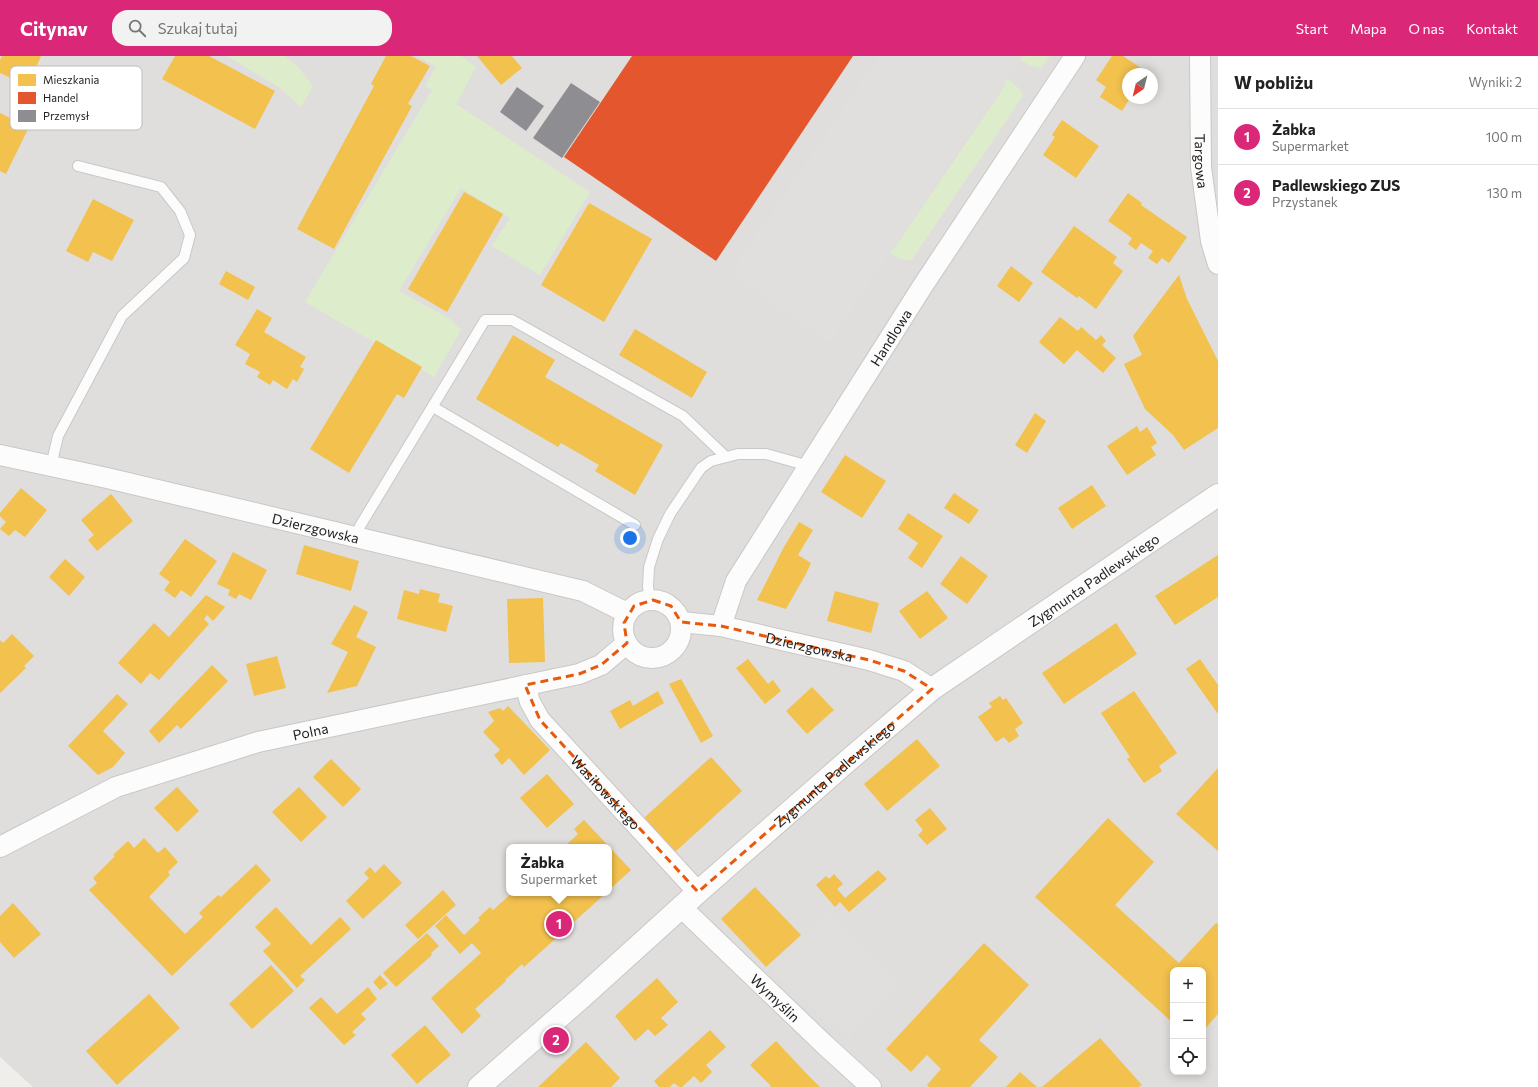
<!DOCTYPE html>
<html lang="pl">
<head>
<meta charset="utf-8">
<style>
  body { margin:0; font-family:Commissioner,sans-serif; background:#f2f2f2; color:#222 }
  .controls { position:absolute; right:12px; bottom:12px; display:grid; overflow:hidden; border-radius:8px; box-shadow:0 2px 10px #0003 }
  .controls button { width:36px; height:36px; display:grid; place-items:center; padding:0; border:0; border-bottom:1px solid #e0e0e0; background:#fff; color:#222; font:20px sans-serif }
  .compass { position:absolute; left:1122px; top:12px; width:36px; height:36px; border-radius:50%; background:#fff; box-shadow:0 2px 10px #0003; rotate:215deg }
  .you { position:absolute; left:630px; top:482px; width:14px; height:14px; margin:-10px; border:3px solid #fff; border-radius:50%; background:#1a73e8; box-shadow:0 0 0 6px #1a73e833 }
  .badge { display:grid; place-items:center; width:26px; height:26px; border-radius:50%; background:#db2777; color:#fff; font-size:13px; font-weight:700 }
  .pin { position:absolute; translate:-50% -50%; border:2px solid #fff; box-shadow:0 1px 4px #0006 }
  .popup { position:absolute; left:506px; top:788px; width:106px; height:52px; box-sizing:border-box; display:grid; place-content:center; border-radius:8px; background:#fff; filter:drop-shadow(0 1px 3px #0005); font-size:13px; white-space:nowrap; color:#767676 }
  .popup b { font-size:15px; color:#222 }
  .popup::after { content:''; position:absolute; left:50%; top:100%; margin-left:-8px; border:8px solid transparent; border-top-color:#fff }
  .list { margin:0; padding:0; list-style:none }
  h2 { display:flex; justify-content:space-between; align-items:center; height:52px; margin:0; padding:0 16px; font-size:17px }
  h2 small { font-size:13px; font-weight:400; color:#767676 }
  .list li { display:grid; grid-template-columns:26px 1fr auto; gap:12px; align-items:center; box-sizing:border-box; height:56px; padding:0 16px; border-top:1px solid #e0e0e0 }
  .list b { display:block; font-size:15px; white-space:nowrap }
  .list p { margin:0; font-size:13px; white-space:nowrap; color:#767676 }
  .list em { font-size:13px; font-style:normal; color:#767676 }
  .icon { flex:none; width:22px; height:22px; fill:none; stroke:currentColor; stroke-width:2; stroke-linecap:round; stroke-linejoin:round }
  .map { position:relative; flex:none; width:1218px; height:1031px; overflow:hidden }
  header { display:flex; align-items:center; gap:24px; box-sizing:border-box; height:56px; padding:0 20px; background:#db2777; color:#fff }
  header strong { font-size:19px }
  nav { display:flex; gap:22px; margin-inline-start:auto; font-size:14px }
  .search { width:280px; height:36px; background:#f2f2f2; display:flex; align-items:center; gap:10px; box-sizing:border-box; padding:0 14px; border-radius:16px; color:#767676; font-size:15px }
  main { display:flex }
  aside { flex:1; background:#fff }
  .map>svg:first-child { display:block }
  .residential { fill:#dfdedc; fill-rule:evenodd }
  .grass { fill:#ddeccb }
  .parking { fill:#e0dfde }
  .homes { fill:#f2c14e }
  .shops { fill:#e4572e }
  .industry { fill:#8d8d92 }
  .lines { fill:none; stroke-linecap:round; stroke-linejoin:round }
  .service-casing { stroke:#c9c8c7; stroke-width:12 }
  .minor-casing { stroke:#c9c8c7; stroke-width:22 }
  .tertiary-casing { stroke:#c9c8c7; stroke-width:24 }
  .service { stroke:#fdfcfc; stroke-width:10 }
  .minor { stroke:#fdfcfc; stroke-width:20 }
  .tertiary { stroke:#fdfcfc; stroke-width:22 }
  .marked { fill:none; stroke:#e8590c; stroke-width:3; stroke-dasharray:8 5; stroke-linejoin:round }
  .labels { text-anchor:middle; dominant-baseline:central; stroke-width:4; stroke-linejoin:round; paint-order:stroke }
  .street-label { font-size:14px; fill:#222; stroke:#fff }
  .key { fill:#fff; stroke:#bdbdbd; stroke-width:1 }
  .key-label { font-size:11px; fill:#222 }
</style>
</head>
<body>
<header>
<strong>Citynav</strong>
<div class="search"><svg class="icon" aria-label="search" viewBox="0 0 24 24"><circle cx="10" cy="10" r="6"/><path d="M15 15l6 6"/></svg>Szukaj tutaj</div>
<nav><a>Start</a><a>Mapa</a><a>O nas</a><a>Kontakt</a></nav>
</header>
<main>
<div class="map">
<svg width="1218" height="1031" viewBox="0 0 1218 1031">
  <rect width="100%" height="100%" fill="#f0eeeb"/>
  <path class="residential" d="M0,0H1218V1031H33L0,1001ZM1128,18H1152V42H1128ZM509,791H609V837H509ZM1173,914H1203V1016H1173Z"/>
  <g class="grass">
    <polygon points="227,0 285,0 298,11 313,30 301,51 280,32"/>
    <polygon points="418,0 461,0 476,11 456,48 590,136 540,219 492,190 510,162 461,132 399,235 450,263 461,274 434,321 305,246 432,34 425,30 436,11"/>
    <polygon points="1015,0 1050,0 1041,12 1030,10"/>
    <path d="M995,15C1005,22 1019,28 1023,40L911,205L898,202L878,188V183L894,193L1006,28L990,17Z"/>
  </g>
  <g class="parking">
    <polygon points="879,0 1023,0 829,287 730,218"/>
    <polygon points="828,857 902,929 849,983 770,915"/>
  </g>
  <g class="homes">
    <polygon points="2,0 41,0 34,16 28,13 22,27 0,17 0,4"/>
    <polygon points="175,0 209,0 275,35 255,73 162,23"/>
    <polygon points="386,0 411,0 430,10 408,48 412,50 334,193 297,173 374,30 371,28"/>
    <polygon points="477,0 512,0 522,12 501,29"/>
    <polygon points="1112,0 1123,0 1147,16 1146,18 1128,18 1128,42 1130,42 1122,55 1100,41 1106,31 1096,24"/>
    <polygon points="0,57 29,71 6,118 0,115"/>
    <polygon points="1062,64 1099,90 1076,122 1043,99 1055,81 1052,79"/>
    <polygon points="464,136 503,158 447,256 408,233"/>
    <polygon points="1128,137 1142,147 1141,149 1187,181 1169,207 1162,202 1157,208 1148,202 1153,195 1141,187 1136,194 1128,188 1132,182 1108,165"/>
    <polygon points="93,143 134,164 112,205 93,196 88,206 66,195"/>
    <polygon points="589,147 652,183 604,266 541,229"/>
    <polygon points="1074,170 1117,201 1113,207 1123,215 1096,253 1079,240 1077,242 1041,216"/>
    <polygon points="1011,210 1033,227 1019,246 997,230"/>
    <polygon points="226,215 255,231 248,244 219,228"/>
    <polygon points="1179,219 1187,243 1218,305 1218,372 1184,394 1173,379 1145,353 1124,308 1142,299 1133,280"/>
    <polygon points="257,253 272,262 264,276 306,301 300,311 304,313 297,326 293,323 287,333 273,324 270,329 257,321 260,316 245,308 250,298 235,289"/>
    <polygon points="1060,261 1078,275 1081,271 1096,284 1101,279 1106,285 1102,289 1116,302 1103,317 1077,294 1064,308 1039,286"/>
    <polygon points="635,273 707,316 692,342 619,299"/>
    <polygon points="513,279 555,304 545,321 663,389 635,439 595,415 599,409 561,387 558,391 476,343"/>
    <polygon points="376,284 422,311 404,342 397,338 349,417 310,393"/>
    <polygon points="1035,357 1046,365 1027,397 1015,389"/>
    <polygon points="1137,370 1140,376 1147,371 1157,387 1151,391 1156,399 1127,419 1107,390"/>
    <polygon points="845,399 886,425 862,462 821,436"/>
    <polygon points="1092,429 1106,450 1072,473 1058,452"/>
    <polygon points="21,432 47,454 25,481 15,474 9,480 0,473 6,466 0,460 0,457"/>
    <polygon points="954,437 979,454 969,468 944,452"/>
    <polygon points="111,438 133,465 97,495 88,484 94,479 81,464"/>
    <polygon points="908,457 943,480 922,512 908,502 918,487 898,473"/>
    <polygon points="799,466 813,474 798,499 811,507 806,518 786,553 757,544 784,491"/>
    <polygon points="185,483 217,505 191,541 181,534 175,542 164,534 170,526 159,518"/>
    <polygon points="304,489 359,505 351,535 296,518"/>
    <polygon points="233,496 267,514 251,544 239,538 236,543 228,539 230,534 217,528"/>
    <polygon points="1218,499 1218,541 1175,569 1155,540"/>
    <polygon points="961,500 988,520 967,548 940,528"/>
    <polygon points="65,503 85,521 69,540 49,521"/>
    <polygon points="420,533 440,538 438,546 453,550 446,576 397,563 404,534 419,538"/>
    <polygon points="835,535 879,547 871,577 827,565"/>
    <polygon points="927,535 948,562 920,583 899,555"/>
    <polygon points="206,539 225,551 213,565 207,559 204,563 209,568 159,624 150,617 141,628 118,607 154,567 169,581"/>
    <polygon points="543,542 545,606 509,607 507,543"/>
    <polygon points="354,549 368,556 356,581 376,591 357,630 327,637 348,596 331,588"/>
    <polygon points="1116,567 1137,598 1064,648 1042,617"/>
    <polygon points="12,578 34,600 24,610 26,612 0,637 0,584 3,587"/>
    <polygon points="277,600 286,632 254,640 246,608"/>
    <polygon points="748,603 768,628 773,624 781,635 765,648 736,612"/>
    <polygon points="1200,603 1218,629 1218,658 1186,613"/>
    <polygon points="212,609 228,625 181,673 177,669 159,687 149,675"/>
    <polygon points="681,623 713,680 701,687 669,628"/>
    <polygon points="812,631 834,654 807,678 786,655"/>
    <polygon points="658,635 664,647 620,673 610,655 630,644 633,650"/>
    <polygon points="1134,635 1177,697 1159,710 1162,715 1144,727 1127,703 1130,701 1101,657"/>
    <polygon points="117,638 128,648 103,675 125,697 113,711 98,719 68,690"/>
    <polygon points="1000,640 1003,644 1006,642 1023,667 1015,673 1019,680 1009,687 1004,681 996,686 978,661 992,651 989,647"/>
    <polygon points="508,650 550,694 524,719 509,702 502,709 494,699 500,694 483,676 494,665 488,656 500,652 503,655"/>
    <polygon points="917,683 940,710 887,755 864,728"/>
    <polygon points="711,701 742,735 675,796 644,762"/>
    <polygon points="331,703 361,733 343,751 313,721"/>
    <polygon points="1218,712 1218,795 1176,758"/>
    <polygon points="547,718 574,748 547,772 520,742"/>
    <polygon points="177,731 199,755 177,776 154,752"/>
    <polygon points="299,731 327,761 301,786 272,756"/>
    <polygon points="930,752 947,773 927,789 918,779 923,774 915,764"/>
    <polygon points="1108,762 1154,806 1115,849 1179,907 1216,867 1218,868 1218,958 1203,975 1203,914 1173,914 1173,967 1035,841"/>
    <polygon points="584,764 631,814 609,834 609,791 564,791 578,778 574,773"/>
    <polygon points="144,782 158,797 165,791 178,806 168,816 170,819 149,841 185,878 203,861 199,857 218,839 221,841 256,808 271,824 172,920 89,834 97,827 93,822 115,800 113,799 128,785 134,792"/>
    <polygon points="384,808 402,827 363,863 346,845 369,822 364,817 370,811 375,817"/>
    <polygon points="878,814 887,823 849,856 840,846 835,851 816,829 826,820 829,823 834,818 843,828 837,833 845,842"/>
    <polygon points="755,831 801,879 766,911 721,863"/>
    <polygon points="443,834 456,849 418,883 405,869"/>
    <polygon points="512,837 606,837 524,911 522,908 505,924 506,925 475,953 481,960 462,978 431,942 481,897 472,887 460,898 435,870 446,859 464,879 480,864 478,862 490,851 493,854"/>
    <polygon points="13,847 41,878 14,902 0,886 0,860"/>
    <polygon points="276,851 311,889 340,861 351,873 300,920 305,924 297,932 263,895 271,888 255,871"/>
    <polygon points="427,877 439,890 431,897 432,899 396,931 383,917"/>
    <polygon points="984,887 1029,929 979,984 998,1001 970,1031 929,1031 927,1029 941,1013 927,999 911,1016 886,993"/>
    <polygon points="271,909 294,935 252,973 229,948"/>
    <polygon points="380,919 388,928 380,934 373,926"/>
    <polygon points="657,922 678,946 661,962 668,969 655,980 648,973 635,985 615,960"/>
    <polygon points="368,931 377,943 361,958 366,963 352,976 356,979 344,989 309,952 321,941 337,958"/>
    <polygon points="149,938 180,972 117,1029 86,995"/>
    <polygon points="425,969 451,999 417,1028 391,999"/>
    <polygon points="710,974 726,991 706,1009 712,1016 701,1027 694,1020 682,1031 679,1031 674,1027 670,1031 659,1031 654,1025"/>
    <polygon points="1100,982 1142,1029 1139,1031 1042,1031"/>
    <polygon points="776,985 807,1018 820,1031 770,1031 771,1030 750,1009"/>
    <polygon points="586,986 620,1022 611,1031 538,1031"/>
    <polygon points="1020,1016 1037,1031 1006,1031"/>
  </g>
  <polygon class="shops" points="632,0 853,0 716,205 564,101"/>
  <g class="industry">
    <polygon points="571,27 600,46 562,102 533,82"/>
    <polygon points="517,31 544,50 526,75 500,56"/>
  </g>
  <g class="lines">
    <g class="service-casing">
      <g id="service">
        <polyline points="433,351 635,469"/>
        <polyline points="51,410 58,380 122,260 184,202 190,179 180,155 161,131 78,110"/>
        <polyline points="356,481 360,470 485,264 512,264 683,360 726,401"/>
        <polyline points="650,544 648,531 649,511 658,483 670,458 701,412 711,405 738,398 766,398 809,410"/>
      </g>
    </g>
    <g class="minor-casing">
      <g id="minor">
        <path id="s1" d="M1200,0L1201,111L1211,185L1218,208"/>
        <path id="s2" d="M0,399L107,422L583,535L627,557"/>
        <circle cx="652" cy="573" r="29"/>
        <path id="s3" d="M681,566L721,570L869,604L904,615L932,633"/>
        <path id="s4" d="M721,570L736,525L922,231L1075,0"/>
        <path id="s5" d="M525,629L530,646L540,664L698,836"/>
        <path id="s6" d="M0,791L116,731L258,686L579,618L601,609L627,587"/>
        <path id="s7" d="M681,851L825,989L871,1031"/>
      </g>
    </g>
    <g class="tertiary-casing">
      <g id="tertiary">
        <path id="s8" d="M479,1031L582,941L698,836L851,702L932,633L1218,439"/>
      </g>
    </g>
    <use href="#service" class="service"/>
    <use href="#minor" class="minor"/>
    <use href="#tertiary" class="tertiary"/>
  </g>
  <path class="marked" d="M653,544L671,550L681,566L721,570L869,604L904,615L932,633L698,836L540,664L525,629L579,618L601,609L627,587L624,567L634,550Z"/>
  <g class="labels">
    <g class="street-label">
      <text stroke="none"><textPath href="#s1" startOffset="105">Targowa</textPath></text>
      <text stroke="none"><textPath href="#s4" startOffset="336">Handlowa</textPath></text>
      <text stroke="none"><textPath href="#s2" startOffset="324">Dzierzgowska</textPath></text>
      <text stroke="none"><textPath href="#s8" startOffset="798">Zygmunta Padlewskiego</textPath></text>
      <text stroke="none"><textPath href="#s3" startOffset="131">Dzierzgowska</textPath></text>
      <text stroke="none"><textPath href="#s6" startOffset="333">Polna</textPath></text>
      <text stroke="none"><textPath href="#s8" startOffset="474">Zygmunta Padlewskiego</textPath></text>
      <text stroke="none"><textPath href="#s5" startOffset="136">Wasiłowskiego</textPath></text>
      <text stroke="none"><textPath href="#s7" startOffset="131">Wymyślin</textPath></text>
    </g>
  </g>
  <rect x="10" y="10" width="132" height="64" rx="6" class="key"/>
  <rect x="18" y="18" width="18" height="12" fill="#f2c14e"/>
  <rect x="18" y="36" width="18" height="12" fill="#e4572e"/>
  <rect x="18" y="54" width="18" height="12" fill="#8d8d92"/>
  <g class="key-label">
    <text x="43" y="28">Mieszkania</text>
    <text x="43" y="46">Handel</text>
    <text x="43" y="64">Przemysł</text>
  </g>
</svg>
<div class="controls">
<button>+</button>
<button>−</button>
<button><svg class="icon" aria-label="locate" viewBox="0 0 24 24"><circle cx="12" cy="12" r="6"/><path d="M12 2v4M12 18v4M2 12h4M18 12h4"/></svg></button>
</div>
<svg class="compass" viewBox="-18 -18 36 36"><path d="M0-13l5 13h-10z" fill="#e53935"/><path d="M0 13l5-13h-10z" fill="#767676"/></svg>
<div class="you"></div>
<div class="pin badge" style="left:559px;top:868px">1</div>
<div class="popup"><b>Żabka</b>Supermarket</div>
<div class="pin badge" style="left:556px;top:984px">2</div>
</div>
<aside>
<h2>W pobliżu<small>Wyniki: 2</small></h2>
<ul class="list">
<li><span class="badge">1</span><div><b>Żabka</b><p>Supermarket</p></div><em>100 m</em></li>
<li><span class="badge">2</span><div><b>Padlewskiego ZUS</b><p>Przystanek</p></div><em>130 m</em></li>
</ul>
</aside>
</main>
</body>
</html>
